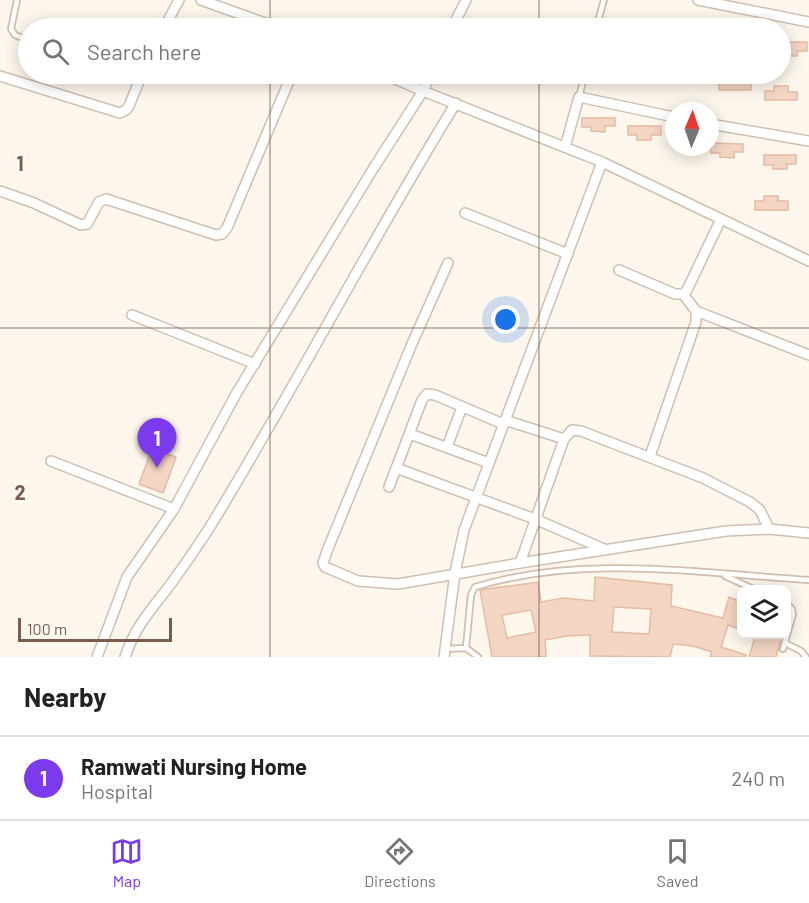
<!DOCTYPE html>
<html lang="en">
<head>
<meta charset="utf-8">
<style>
  body { margin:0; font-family:Barlow,sans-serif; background:#f6f6f6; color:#222 }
  .controls { position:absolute; right:18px; bottom:18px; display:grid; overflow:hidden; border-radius:12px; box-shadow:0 3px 15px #0003 }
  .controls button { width:54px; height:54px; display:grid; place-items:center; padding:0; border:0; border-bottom:2px solid #e0e0e0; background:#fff; color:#222; font:30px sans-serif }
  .compass { position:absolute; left:665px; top:102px; width:54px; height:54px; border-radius:50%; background:#fff; box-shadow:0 3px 15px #0003; rotate:2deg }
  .scale { position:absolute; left:18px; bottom:15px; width:154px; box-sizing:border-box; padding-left:6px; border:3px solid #7a5c4d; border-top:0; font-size:16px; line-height:21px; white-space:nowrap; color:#7a5c4d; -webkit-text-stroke:4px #fffaf3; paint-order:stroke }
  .you { position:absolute; left:506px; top:320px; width:21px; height:21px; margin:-15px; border:4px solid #fff; border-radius:50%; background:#1a73e8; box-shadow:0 0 0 9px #1a73e833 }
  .badge { display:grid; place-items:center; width:39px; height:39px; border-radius:50%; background:#7c3aed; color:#fff; font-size:20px; font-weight:700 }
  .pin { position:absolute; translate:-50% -50px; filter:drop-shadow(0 2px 3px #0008) }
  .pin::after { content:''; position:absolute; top:32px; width:21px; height:18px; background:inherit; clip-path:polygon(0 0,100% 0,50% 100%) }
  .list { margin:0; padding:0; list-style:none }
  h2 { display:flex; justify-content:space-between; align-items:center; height:78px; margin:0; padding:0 24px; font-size:26px }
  h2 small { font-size:20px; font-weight:400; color:#767676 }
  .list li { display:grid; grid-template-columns:39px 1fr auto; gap:18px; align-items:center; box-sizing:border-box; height:84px; padding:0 24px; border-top:2px solid #e0e0e0 }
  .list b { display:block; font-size:22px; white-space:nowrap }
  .list p { margin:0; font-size:20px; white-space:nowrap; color:#767676 }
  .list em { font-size:20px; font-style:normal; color:#767676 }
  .icon { flex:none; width:33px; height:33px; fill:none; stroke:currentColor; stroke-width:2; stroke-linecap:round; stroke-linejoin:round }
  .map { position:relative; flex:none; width:809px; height:657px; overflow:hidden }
  .search { position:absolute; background:#fff; box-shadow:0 3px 15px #0003; left:18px; right:18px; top:18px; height:66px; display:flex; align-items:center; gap:15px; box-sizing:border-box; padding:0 21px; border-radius:33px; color:#767676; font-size:22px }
  .sheet { height:162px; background:#fff }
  nav { display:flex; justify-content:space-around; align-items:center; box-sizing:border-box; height:84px; border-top:2px solid #e0e0e0; background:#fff; font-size:16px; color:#767676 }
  nav a { display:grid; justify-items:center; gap:3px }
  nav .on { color:#7c3aed }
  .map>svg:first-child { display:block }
  .building { fill:#f3d5c3; stroke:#e6bba3; stroke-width:1.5; fill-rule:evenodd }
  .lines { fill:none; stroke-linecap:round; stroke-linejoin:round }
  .lane-casing { stroke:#d1beb0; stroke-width:8 }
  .street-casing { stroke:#d1beb0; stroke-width:12 }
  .lane { stroke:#fff; stroke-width:4.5 }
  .street { stroke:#fff; stroke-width:9 }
  .grid { fill:none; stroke:#7a5c4d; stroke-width:1.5; stroke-opacity:0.55 }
  .grid-label { font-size:20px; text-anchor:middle; font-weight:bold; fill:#7a5c4d; stroke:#fffaf3; stroke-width:4.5; stroke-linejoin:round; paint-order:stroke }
</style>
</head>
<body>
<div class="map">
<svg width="809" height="657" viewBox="0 0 809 657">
  <rect width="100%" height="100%" fill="#fdf6ec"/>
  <g class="building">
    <polygon points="780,42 807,42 807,51 797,51 797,56 783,56 783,51 780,51"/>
    <rect x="673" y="74" width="32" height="8"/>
    <polygon points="728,76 742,76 742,81 751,81 751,90 719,90 719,81 728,81"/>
    <polygon points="774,86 788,86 788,92 797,92 797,100 765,100 765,91 774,91"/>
    <polygon points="582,118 615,118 615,126 605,126 605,132 591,131 591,127 582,127"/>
    <polygon points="628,126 661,126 661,135 651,135 651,140 637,140 637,135 628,135"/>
    <polygon points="711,143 743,144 743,152 734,152 734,158 720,157 720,153 711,153"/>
    <polygon points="764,155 796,155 796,164 787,164 787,169 773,169 773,165 764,165"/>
    <polygon points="764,196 778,196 778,201 788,201 788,210 755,210 755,201 764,201"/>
    <polygon points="152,449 176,457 163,493 139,484"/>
    <path d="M595,577L672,585L671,606L723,618L729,597L741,602V630L728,625L721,647L746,655L745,657H710L712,652L693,646L673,644L670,657L590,656V635L566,636L545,640L546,657H492L480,590L538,582L541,602L564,598L594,601ZM614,607L651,609L649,634L612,632ZM531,610L536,632L507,638L502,615Z"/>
    <polygon points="756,634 782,634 776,657 749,657"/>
  </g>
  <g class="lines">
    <g class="lane-casing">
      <g id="lane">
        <polyline points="17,0 11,29 15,35 28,40"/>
        <polyline points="596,28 604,0"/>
        <polyline points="579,97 585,74"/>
        <polyline points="725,576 756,590"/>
        <polyline points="785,643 801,651 806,657"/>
        <path d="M466,648L471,595L475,587C581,554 700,573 809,580"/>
        <polyline points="445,649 466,648 478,657"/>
        <polyline points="783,649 793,614 792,609 786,603"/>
      </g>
    </g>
    <g class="street-casing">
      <g id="street">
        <polyline points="201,0 279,28"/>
        <polyline points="698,0 809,22"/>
        <polyline points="164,28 179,0"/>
        <polyline points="452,28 466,0"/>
        <polyline points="384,74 423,91 602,162 809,261"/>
        <polyline points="0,76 120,113 126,110 129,106 142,74"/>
        <polyline points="710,124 809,141"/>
        <polyline points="565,147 579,97 674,117"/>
        <polyline points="0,191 34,203 81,225 87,224 99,202 106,199 216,235 222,234 227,228 292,74"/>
        <polyline points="465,213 568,254"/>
        <polyline points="448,263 411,346 327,551 323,563 325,567 358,581 398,584 520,563 726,531 769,529 809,533"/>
        <polyline points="619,270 675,294 683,294 687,290 721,219"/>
        <polyline points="696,311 809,355"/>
        <polyline points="132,315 255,364"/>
        <polyline points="505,420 564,439"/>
        <polyline points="410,434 489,463"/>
        <polyline points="447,447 462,407"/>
        <polyline points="650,456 696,322 696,311 683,294"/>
        <polyline points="51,461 174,509"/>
        <polyline points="396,468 535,519 604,549"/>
        <polyline points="389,487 422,400 427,394 435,395 503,424"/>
        <polyline points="520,563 564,439 572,430 581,431 703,478 750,502 760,510 769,529"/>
        <polyline points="97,657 127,577 174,509 236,394 373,169 423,91 431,74"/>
        <path d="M125,657C136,624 153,608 173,581C188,560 203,539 216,517C299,380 372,239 456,103"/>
        <polyline points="444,657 455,573 464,530 602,162"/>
      </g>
    </g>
    <use href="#lane" class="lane"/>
    <use href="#street" class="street"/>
  </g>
  <path class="grid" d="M270,0V28M539,0V28M270,74V657M539,74V657M0,328H809"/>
  <g class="grid-label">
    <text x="20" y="171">1</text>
    <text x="20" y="500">2</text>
  </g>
</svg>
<div class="controls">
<button><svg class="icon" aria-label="layers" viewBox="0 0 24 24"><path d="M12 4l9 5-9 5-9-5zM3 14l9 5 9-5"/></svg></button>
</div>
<svg class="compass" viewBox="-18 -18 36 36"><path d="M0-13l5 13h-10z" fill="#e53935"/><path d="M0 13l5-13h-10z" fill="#767676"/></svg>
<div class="scale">100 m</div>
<div class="you"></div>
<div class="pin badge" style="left:157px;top:468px">1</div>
<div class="search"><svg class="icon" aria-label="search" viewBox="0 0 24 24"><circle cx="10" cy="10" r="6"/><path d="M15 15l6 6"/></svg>Search here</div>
</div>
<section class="sheet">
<h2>Nearby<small></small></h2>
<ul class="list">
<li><span class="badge">1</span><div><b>Ramwati Nursing Home</b><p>Hospital</p></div><em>240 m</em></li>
</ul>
</section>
<nav>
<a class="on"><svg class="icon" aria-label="map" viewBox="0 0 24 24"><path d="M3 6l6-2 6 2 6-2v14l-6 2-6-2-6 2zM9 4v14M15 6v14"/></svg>Map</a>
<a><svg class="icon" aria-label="directions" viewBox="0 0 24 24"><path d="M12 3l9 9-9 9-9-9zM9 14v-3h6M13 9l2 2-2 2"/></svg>Directions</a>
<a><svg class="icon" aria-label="saved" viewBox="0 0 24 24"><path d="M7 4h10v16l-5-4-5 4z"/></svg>Saved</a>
</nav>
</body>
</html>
